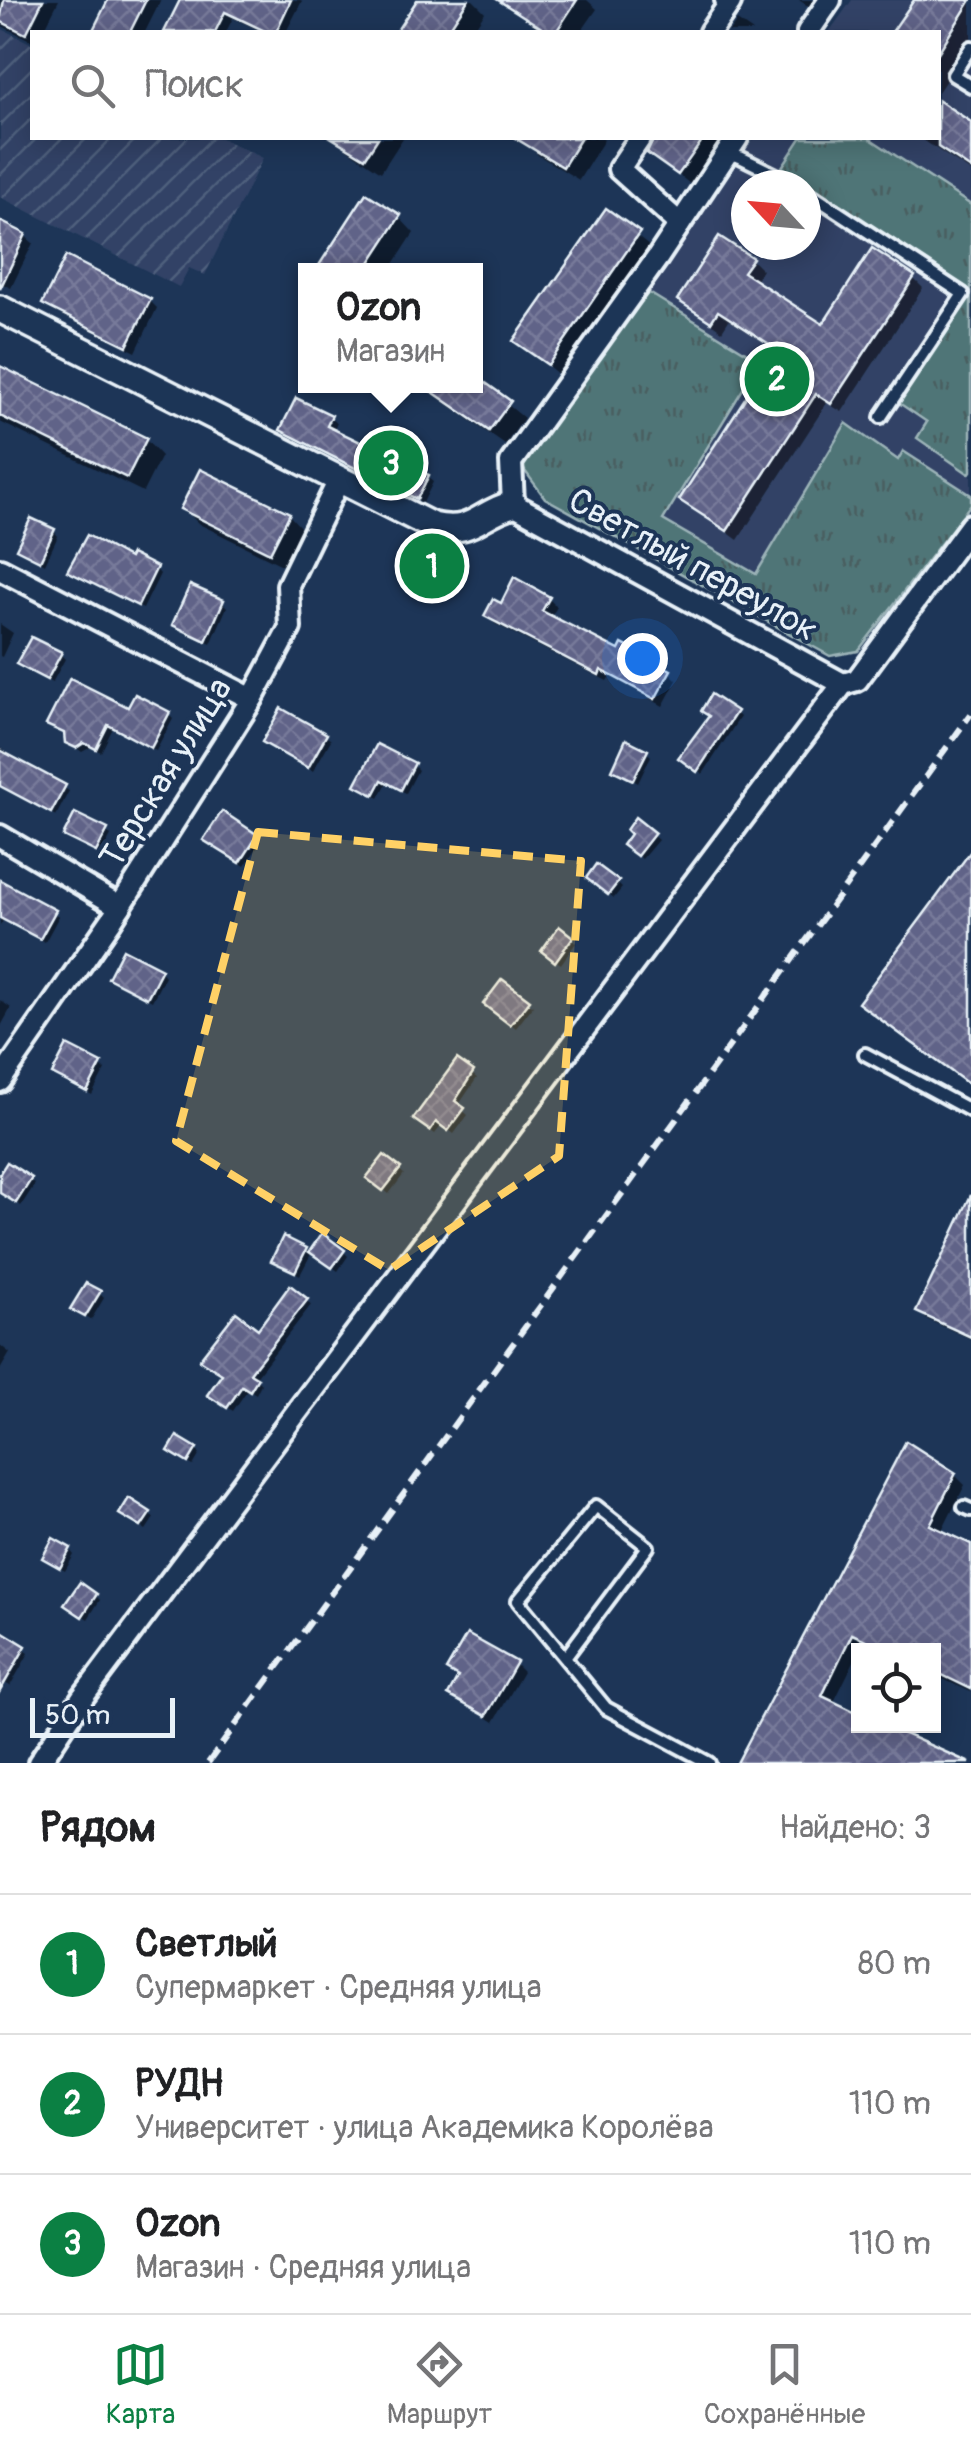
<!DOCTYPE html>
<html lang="ru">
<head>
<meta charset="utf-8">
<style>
  body { margin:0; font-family:Pangolin,sans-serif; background:#f2f2f2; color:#202124 }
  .controls { position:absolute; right:30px; bottom:30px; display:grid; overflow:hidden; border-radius:0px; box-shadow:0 5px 25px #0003 }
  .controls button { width:90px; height:90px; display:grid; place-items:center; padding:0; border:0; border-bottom:2px solid #e0e0e0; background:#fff; color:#202124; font:50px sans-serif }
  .compass { position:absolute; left:731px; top:170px; width:90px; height:90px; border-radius:50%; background:#fff; box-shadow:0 5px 25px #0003; rotate:296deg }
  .scale { position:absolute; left:30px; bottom:25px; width:145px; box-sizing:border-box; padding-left:10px; border:5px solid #e8f1f8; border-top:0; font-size:28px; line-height:35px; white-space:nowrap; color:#e8f1f8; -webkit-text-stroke:8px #1d3557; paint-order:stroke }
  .you { position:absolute; left:642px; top:658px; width:35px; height:35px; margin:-25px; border:8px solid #fff; border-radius:50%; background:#1a73e8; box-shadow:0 0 0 15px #1a73e833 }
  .badge { display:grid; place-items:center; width:65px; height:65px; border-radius:50%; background:#0b8043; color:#fff; font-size:32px; font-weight:700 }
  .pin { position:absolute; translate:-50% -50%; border:5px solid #fff; box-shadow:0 2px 10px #0006 }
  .popup { position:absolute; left:298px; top:263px; width:185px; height:130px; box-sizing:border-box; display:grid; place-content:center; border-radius:0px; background:#fff; filter:drop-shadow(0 2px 8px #0005); font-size:32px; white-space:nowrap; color:#757577 }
  .popup b { font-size:38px; color:#202124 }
  .popup::after { content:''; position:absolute; left:50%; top:100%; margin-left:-20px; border:20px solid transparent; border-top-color:#fff }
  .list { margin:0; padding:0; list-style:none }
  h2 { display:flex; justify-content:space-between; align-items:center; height:130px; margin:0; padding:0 40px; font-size:42px }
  h2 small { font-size:32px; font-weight:400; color:#757577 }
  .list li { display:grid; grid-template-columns:65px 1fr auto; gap:30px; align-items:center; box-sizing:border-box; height:140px; padding:0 40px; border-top:2px solid #e0e0e0 }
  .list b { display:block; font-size:38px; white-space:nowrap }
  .list p { margin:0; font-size:32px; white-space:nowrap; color:#757577 }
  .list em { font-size:32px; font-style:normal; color:#757577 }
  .icon { flex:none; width:55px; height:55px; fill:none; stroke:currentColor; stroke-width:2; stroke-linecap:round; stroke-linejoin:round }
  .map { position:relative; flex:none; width:971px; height:1763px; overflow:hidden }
  .search { position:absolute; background:#fff; box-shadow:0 5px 25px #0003; left:30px; right:30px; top:30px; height:110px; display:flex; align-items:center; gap:25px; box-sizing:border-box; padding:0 35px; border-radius:0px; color:#757577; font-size:38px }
  .sheet { height:550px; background:#fff }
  nav { display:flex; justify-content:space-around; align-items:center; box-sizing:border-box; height:140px; border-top:2px solid #e0e0e0; background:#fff; font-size:28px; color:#757577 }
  nav a { display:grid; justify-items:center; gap:5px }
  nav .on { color:#0b8043 }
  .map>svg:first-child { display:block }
  .built { fill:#314366; fill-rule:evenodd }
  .industrial { fill:url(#industrial-furrows) }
  .grass { fill:url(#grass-tufts); stroke:#9cb3b8; stroke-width:2.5 }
  .shadow { fill:#0007 }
  .building { fill:url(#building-cross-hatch); stroke:#e8f1f8; stroke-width:2.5 }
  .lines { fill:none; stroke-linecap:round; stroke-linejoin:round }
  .service-casing { stroke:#e8f1f8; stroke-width:18 }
  .minor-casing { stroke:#e8f1f8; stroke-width:28 }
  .tertiary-casing { stroke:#e8f1f8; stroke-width:32 }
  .service { stroke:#1d3557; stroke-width:10 }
  .minor { stroke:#1d3557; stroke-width:20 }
  .tertiary { stroke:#1d3557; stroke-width:25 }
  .rail { stroke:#e8f1f8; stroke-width:6; stroke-dasharray:15 8; stroke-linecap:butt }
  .marked { fill:#ffd166; fill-opacity:0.2; stroke:#ffd166; stroke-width:8; stroke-dasharray:20 12; stroke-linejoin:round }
  .labels { text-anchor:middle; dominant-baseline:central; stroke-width:8; stroke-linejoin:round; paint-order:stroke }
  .street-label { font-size:35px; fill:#e8f1f8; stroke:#1d3557 }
</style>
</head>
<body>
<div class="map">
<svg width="971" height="1763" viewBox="0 0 971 1763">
  <defs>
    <pattern id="industrial-furrows" width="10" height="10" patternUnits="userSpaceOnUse" patternTransform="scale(2.5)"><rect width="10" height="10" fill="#314366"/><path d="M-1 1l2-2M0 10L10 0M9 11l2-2" fill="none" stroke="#4f5f7d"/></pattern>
    <pattern id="grass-tufts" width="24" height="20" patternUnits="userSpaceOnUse" patternTransform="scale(2.5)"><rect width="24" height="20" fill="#4f7577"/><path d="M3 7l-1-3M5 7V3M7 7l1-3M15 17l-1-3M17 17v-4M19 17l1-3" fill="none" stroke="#4a5e60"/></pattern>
    <pattern id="building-cross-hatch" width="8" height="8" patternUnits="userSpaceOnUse" patternTransform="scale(2.5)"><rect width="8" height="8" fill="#606388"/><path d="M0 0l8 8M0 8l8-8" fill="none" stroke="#777a9a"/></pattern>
  </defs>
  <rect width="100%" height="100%" fill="#1d3557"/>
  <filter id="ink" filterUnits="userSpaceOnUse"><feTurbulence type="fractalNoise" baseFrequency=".01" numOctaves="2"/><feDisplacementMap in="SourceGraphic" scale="20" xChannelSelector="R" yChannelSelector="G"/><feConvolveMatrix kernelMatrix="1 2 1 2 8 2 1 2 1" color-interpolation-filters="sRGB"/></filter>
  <g filter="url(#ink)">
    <path class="built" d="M852,0H971V504L858,651L830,656L545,498L522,467L754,138H938V32H829ZM746,185H806V245H746Z"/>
    <polygon class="industrial" points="0,28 32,44 32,138 221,138 263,158 205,275 189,268 179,287 0,197"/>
    <g class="grass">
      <polygon points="801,138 869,138 971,205 971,292 782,167"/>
      <polygon points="646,291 760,361 663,520 756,574 846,423 898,460 903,451 971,495 971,504 858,651 830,656 545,498 522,467"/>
      <polygon points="971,294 971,471 969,474 917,438 927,422 899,403"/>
    </g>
    <g class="shadow">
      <polygon points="0,0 59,0 43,32 32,32 32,41 0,25"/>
      <polygon points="111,0 161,0 145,32 95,32"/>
      <polygon points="182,0 301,0 302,1 286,32 263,32 233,18 226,32 167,32"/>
      <polygon points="420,0 473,0 485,12 472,32 399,32"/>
      <polygon points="512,0 587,0 597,9 581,32 543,32 509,5"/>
      <polygon points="799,0 823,0 815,11"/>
      <polygon points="917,0 971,0 971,43 938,92 938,32 895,32"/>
      <polygon points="737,21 753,32 729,32"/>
      <polygon points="971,124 971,172 920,138 938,138"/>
      <polygon points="335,138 403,138 381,172 348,150"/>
      <polygon points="524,138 601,138 604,140 579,180 538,155"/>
      <polygon points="656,138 730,138 695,188 650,152"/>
      <polygon points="606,212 654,250 564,379 517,341"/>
      <polygon points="399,217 414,233 390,270 326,270 322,266"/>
      <polygon points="0,224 25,236 33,243 11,288 0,283"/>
      <polygon points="752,260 762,270 754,282 823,327 913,278 923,288 842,412 827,403 738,540 682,499 778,351 729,320 722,331 680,300"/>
      <polygon points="150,301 157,308 136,352 53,311 45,304"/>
      <polygon points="0,369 146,440 161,456 143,492 0,422"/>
      <polygon points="476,379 524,418 505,445 422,386 476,386"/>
      <polygon points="297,401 331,418 337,423 333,432 427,477 433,482 423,503 289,435 283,429"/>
      <polygon points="183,508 289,515 304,531 286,567 199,524"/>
      <polygon points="54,531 58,536 45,564 19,549"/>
      <polygon points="130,562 156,569 160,574 143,609 70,571"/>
      <polygon points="549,599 557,607 550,618 620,654 669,672 677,680 663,706 610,676 607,681 495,624 487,616 502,606"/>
      <polygon points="223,603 227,607 211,644 175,625"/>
      <polygon points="0,624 13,633 2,657 0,656"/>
      <polygon points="60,654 65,659 52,683 19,664"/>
      <polygon points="129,710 168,714 173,719 156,751 113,728 101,752 91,747 82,752 68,742 67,735 50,724"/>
      <polygon points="736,713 740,717 703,774 686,762 711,717"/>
      <polygon points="326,736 331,740 313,771 265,742"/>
      <polygon points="0,748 69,791 56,816 0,786"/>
      <polygon points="646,752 651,756 638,783 615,769"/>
      <polygon points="413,765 418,770 406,793 387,783 379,798 358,784"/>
      <polygon points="635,820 658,840 642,859 630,849"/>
      <polygon points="106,831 111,836 101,855 66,835"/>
      <polygon points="257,837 261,842 245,866 211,844"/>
      <polygon points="593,882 617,883 622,888 614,898"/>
      <polygon points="0,891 59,916 45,942 4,919 0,926"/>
      <polygon points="572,939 576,943 561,964 549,956"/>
      <polygon points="161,971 165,976 152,1001 116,982"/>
      <polygon points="0,1000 11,1008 0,1028"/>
      <polygon points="528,1002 533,1006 516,1028 490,1008"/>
      <polygon points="457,1063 477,1078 458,1106 468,1115 454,1134 442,1125 435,1134 421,1124"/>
      <polygon points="100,1065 105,1070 92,1095 55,1073"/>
      <polygon points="385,1158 404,1174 389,1194 374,1182"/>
      <polygon points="0,1178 30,1180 35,1184 21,1206 0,1192"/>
      <polygon points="971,1221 971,1339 926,1319 919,1311"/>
      <polygon points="306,1250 311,1254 300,1275 274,1260"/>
      <polygon points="344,1252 348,1256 338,1271 317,1256"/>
      <polygon points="99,1293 104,1298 91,1320 78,1313"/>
      <polygon points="307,1301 311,1305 255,1378 261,1384 256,1394 248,1389 233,1411 215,1399 224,1375 202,1360 258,1333"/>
      <polygon points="0,1345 10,1353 0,1370"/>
      <polygon points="196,1450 200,1454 193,1466 176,1455"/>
      <polygon points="955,1475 965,1485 941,1533 971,1547 971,1692 934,1675 934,1650 880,1650 863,1643 833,1704 858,1716 858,1726 881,1726 964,1763 745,1763"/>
      <polygon points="149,1514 154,1518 146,1530 127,1518"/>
      <polygon points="70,1550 74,1555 65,1571 49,1562"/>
      <polygon points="96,1596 100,1600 88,1619 72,1609"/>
      <polygon points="0,1633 29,1653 10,1686 0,1680"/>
      <polygon points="515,1664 523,1672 494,1722 451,1694 460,1679 449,1669"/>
    </g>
    <g class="building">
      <polygon points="4,0 43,0 26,34 0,21"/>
      <polygon points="108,0 146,0 130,32 92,32"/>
      <polygon points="180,0 291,0 276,32 267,32 225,12 215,32 164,32"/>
      <polygon points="417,0 468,0 447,32 396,32"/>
      <polygon points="498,0 577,0 556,32 548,32"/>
      <polygon points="914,0 971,0 938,53 938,32 892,32"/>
      <polygon points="938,100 971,122 971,169 938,147"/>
      <polygon points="332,138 378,138 365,158"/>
      <polygon points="515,138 581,138 563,167"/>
      <polygon points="654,138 704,138 678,175 647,153"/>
      <polygon points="366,193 401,215 365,270 316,270"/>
      <polygon points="606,208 640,232 548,365 513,341"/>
      <polygon points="0,221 26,234 0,289"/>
      <polygon points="719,236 753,258 743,272 823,324 872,248 915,276 831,404 816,394 727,531 679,500 777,349 718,311 711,322 677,300"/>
      <polygon points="66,256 151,299 127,346 42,304"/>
      <polygon points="0,366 147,438 127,478 0,416"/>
      <polygon points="476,376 511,401 489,431 424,386 476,386"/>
      <polygon points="296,398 332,415 327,426 429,475 417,499 280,430"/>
      <polygon points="200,469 290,513 270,553 180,509"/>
      <polygon points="31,518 55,529 40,561 16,549"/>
      <polygon points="87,535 129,558 131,554 157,567 138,606 67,571"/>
      <polygon points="514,577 550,597 542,611 619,650 622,644 671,670 655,699 601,670 599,675 484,616 493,599 501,603"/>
      <polygon points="190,585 224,600 206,641 172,625"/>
      <polygon points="31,637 62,652 47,680 16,664"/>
      <polygon points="70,678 128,707 135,694 170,712 151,748 108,725 96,749 84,743 76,748 65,743 64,733 46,725"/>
      <polygon points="711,694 737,711 697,772 678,758 709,716 701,711"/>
      <polygon points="281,708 327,734 308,768 262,742"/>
      <polygon points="626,739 648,750 633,780 612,770"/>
      <polygon points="377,744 415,763 401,790 382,780 374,795 355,785"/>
      <polygon points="0,750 66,785 51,813 0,786"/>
      <polygon points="222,811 258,835 240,863 203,840"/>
      <polygon points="75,813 108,829 96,852 63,836"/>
      <polygon points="635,817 655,833 637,856 622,845 630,834 626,830"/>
      <polygon points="971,851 971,1086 858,1003"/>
      <polygon points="596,864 619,881 608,895 586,878"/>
      <polygon points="0,880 56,910 40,939 0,918"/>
      <polygon points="559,926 573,937 555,962 541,951"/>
      <polygon points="123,949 162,969 147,998 108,978"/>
      <polygon points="502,979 530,1000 510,1025 483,1004"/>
      <polygon points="67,1045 102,1063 87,1092 52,1074"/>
      <polygon points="457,1059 474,1071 455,1101 465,1108 448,1131 436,1122 430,1131 413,1119"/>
      <polygon points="384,1155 401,1168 383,1191 366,1178"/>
      <polygon points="7,1162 32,1178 16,1203 0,1193 0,1173"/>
      <polygon points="971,1195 971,1337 916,1312"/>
      <polygon points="322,1233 345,1250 332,1268 309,1252"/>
      <polygon points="283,1236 307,1248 295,1272 271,1261"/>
      <polygon points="86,1283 101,1291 85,1317 70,1309"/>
      <polygon points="290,1285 308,1299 250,1373 258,1378 250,1391 242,1386 227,1408 207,1395 222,1374 199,1360 236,1312 258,1329"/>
      <polygon points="177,1436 197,1448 188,1463 168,1451"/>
      <polygon points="906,1441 956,1473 930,1525 971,1544 971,1689 934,1671 934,1650 888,1650 852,1634 822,1696 858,1713 858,1726 887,1726 970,1763 737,1763"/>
      <polygon points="129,1498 151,1512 141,1527 119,1514"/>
      <polygon points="53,1538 71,1548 60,1568 42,1558"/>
      <polygon points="80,1582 97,1594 82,1617 64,1605"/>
      <polygon points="0,1630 26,1646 0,1691"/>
      <polygon points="467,1634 517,1662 486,1716 448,1695 458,1677 446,1670"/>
    </g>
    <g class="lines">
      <g class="service-casing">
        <g id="service">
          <polyline points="971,47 953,75 971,86"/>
          <polyline points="727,154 740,157 797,185"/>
          <polyline points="806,191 963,294 881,417"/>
          <polyline points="865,1054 971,1111"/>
          <polyline points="964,1507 971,1510"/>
          <polyline points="565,1658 648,1547 596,1506 518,1601 606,1708 709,1763"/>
        </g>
      </g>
      <g class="minor-casing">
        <g id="minor">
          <polyline points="710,32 730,3 726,0"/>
          <polyline points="808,32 830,0"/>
          <polyline points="640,138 619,169 680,224"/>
          <polyline points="737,138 658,257 511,462 513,504 843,684"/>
          <polyline points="0,569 252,699"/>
          <polyline points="843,684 857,680 971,525"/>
          <polyline points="0,836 120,907"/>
          <polyline points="0,1081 111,921 252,699 290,628 288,585 339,480"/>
          <polyline points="39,1763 82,1698 843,684"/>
        </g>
      </g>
      <g class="tertiary-casing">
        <path id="tertiary" d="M0,309L432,526C475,535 477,514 513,504"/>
      </g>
      <use href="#service" class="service"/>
      <use href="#minor" class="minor"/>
      <use href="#tertiary" class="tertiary"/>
      <polyline class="rail" points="208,1763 971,714"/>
    </g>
  </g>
  <path class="marked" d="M258,832L581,861L559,1156L389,1270L176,1141Z"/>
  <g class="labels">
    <g class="street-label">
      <text transform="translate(693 565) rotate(29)">Светлый переулок</text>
      <text transform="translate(166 773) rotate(-58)">Терская улица</text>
    </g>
  </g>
</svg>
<div class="controls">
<button><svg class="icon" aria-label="locate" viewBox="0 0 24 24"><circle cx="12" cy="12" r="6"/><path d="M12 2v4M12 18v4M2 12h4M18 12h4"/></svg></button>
</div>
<svg class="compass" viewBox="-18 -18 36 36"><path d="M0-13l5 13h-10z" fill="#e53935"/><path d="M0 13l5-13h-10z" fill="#757577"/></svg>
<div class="scale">50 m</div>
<div class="you"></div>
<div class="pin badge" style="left:432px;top:566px">1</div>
<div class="pin badge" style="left:777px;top:379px">2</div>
<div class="pin badge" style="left:391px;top:463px">3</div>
<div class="popup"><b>Ozon</b>Магазин</div>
<div class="search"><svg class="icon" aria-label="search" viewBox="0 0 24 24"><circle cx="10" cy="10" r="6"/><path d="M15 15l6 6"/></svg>Поиск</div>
</div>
<section class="sheet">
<h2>Рядом<small>Найдено: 3</small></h2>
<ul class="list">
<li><span class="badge">1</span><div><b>Светлый</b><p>Супермаркет · Средняя улица</p></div><em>80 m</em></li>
<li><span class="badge">2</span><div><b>РУДН</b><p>Университет · улица Академика Королёва</p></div><em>110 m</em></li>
<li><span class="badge">3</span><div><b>Ozon</b><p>Магазин · Средняя улица</p></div><em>110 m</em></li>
</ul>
</section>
<nav>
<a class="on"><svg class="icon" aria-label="map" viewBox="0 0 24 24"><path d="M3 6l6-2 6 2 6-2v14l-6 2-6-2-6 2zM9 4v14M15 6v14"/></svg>Карта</a>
<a><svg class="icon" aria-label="directions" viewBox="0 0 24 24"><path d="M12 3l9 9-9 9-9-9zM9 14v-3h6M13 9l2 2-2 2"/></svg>Маршрут</a>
<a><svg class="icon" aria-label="saved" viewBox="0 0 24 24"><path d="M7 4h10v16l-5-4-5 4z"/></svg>Сохранённые</a>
</nav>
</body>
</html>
